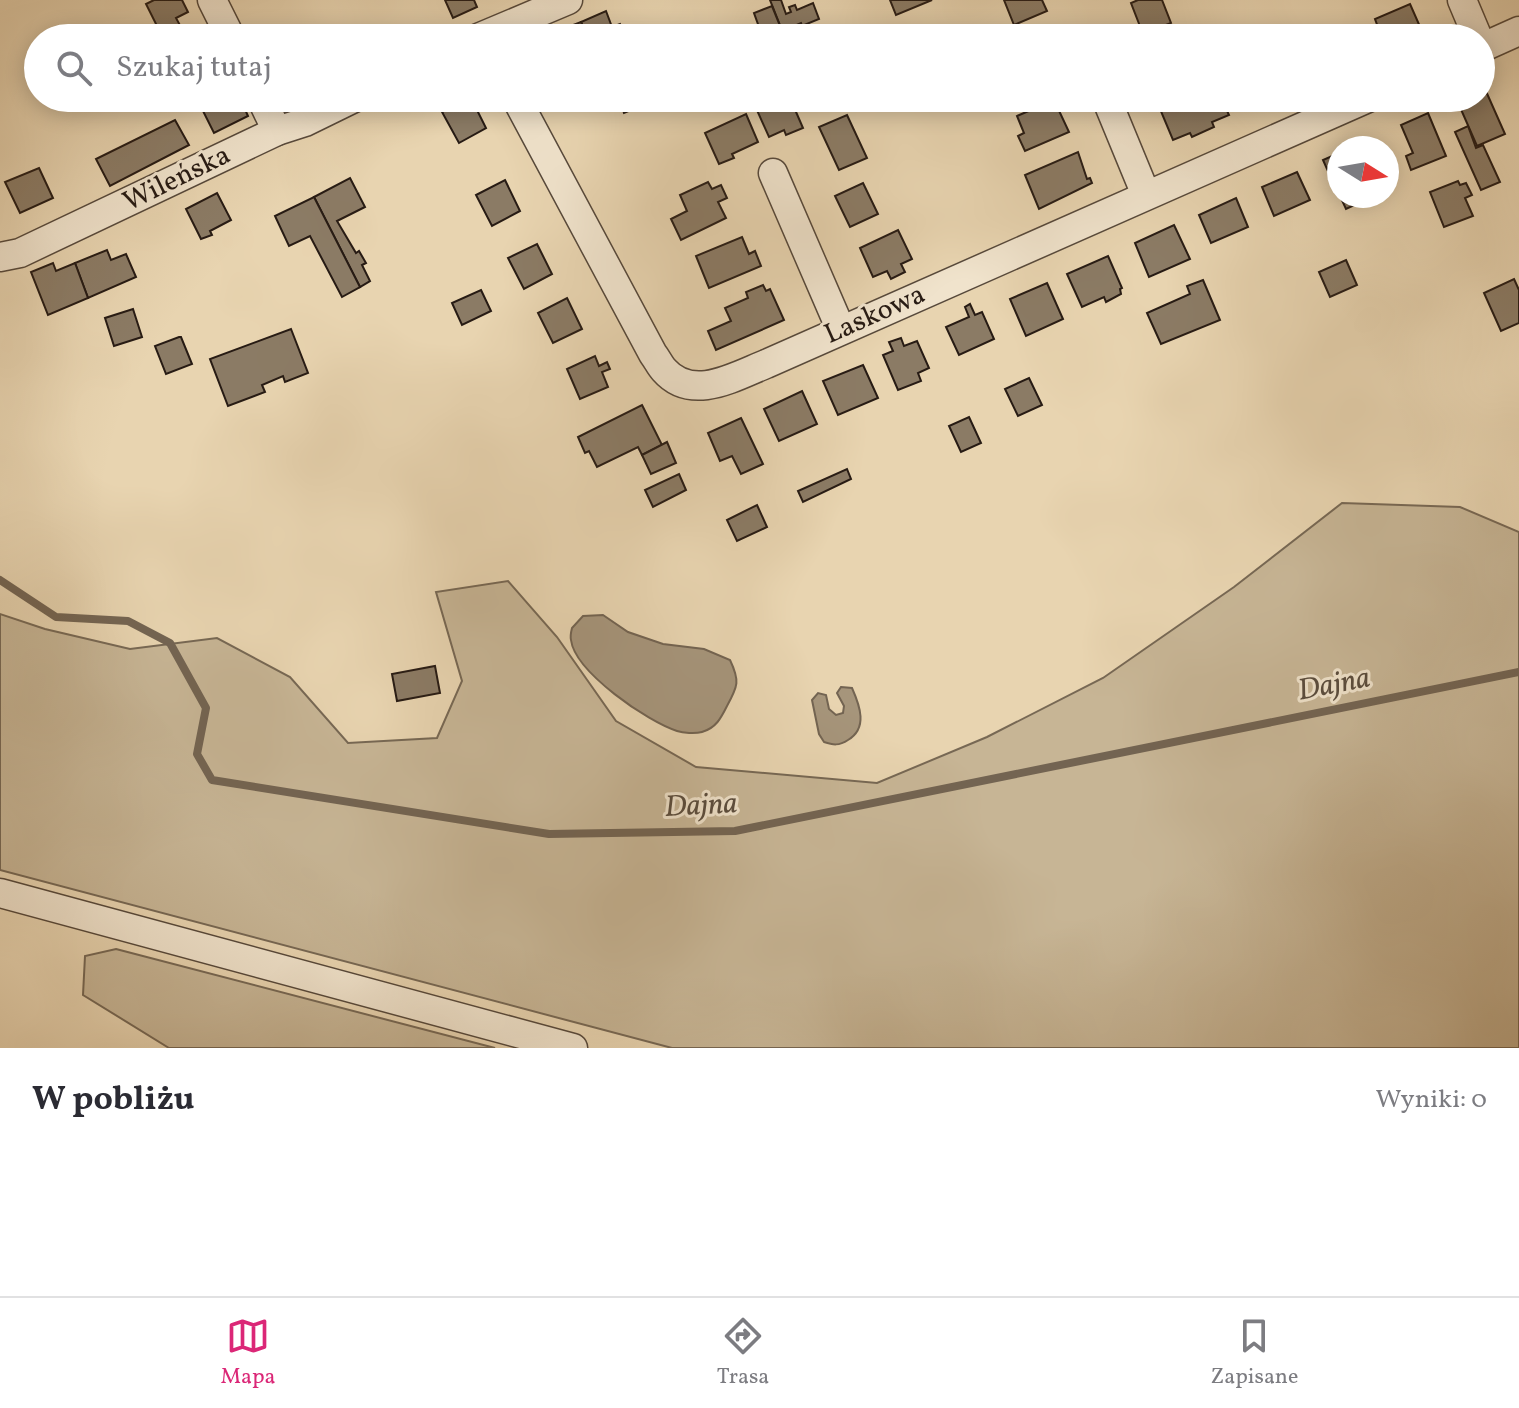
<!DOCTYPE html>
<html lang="pl">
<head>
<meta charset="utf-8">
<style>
  body { margin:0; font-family:Vollkorn,serif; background:#f2f2f3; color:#2b2b33 }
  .compass { position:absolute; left:1327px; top:136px; width:72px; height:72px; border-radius:50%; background:#fff; box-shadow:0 4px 20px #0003; rotate:101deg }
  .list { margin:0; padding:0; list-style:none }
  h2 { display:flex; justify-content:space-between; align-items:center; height:104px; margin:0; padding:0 32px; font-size:34px }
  h2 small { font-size:26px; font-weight:400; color:#7c7c81 }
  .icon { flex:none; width:44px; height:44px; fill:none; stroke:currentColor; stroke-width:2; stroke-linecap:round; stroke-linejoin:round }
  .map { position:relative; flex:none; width:1519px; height:1048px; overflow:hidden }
  .search { position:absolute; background:#fff; box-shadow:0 4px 20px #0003; left:24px; right:24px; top:24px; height:88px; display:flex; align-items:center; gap:20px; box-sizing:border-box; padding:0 28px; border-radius:44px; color:#7c7c81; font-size:30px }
  .sheet { height:248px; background:#fff }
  nav { display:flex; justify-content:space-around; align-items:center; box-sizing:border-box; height:112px; border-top:2px solid #e1e1e2; background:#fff; font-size:22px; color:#7c7c81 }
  nav a { display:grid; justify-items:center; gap:4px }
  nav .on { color:#db2777 }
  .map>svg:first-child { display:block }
  .green { fill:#c7b595; stroke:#776854; stroke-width:2 }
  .water { fill:#a6957b; stroke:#736452; stroke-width:2 }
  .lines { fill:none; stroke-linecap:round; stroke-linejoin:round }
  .stream { stroke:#736452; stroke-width:8 }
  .building { fill:#8b7b65; stroke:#271b14; stroke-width:2 }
  .minor-casing { stroke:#57493b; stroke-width:31 }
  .minor { stroke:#f0e3cc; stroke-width:28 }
  .labels { text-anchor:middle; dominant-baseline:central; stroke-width:6; stroke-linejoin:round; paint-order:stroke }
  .street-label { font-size:28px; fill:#271b14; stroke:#f0e3cc }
  .water-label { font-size:30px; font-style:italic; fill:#5a4c3d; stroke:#f0e3cc }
</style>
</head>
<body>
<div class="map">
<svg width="1519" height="1048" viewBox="0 0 1519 1048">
  <rect width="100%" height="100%" fill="#e8d4b0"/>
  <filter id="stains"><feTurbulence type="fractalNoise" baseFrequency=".0025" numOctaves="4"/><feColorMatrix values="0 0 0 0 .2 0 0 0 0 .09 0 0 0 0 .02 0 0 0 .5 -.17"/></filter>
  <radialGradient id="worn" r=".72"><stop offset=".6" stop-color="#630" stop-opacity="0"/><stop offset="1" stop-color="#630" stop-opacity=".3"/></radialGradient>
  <g class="green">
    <polygon points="1342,503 1460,507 1519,532 1519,1048 672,1048 0,870 0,614 45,629 130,649 217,638 290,677 348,743 437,738 462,681 436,592 508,581 557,637 616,721 696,767 877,783 987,737 1103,678 1234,587"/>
    <polygon points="116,949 495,1048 169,1048 83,995 85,956"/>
  </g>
  <g class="water">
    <path d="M603,615L628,632L663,644L704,649L730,660C740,681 738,686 727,706C721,718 716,728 702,732C695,734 683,733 677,731C648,722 575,672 571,640C570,636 571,632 572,628L583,616Z"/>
    <path d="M841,687L852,688C860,706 868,728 848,740C839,746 833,745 824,742L819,734L812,700L818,693L826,695L829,709L836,715L843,713L844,706L837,693Z"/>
  </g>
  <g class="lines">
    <polyline class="stream" points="0,580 56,617 128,621 170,643 206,708 197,754 212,780 549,834 735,831 1519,672"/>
  </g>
  <g class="building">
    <polygon points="154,0 182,0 188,12 176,18 182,29 163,38 146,4"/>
    <polygon points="445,0 474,0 477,7 453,18"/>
    <polygon points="770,0 781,0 786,14 791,12 789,7 795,5 797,10 813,3 819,19 802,26 801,23 794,26 798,35 785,38"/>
    <polygon points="890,0 932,0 896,15"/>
    <polygon points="1004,0 1042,0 1047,11 1014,25"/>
    <polygon points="1138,0 1162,0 1171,23 1143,34 1131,3"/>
    <polygon points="1410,4 1425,38 1382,38 1375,19"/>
    <polygon points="772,6 785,38 763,38 754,13"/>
    <polygon points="606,11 612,27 620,24 625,37 588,38 581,22"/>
    <polygon points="581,22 588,38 560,38 557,31"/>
    <polygon points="1481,80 1505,134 1477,146 1456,98 1481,98"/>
    <polygon points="214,98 240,98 248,116 214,133 200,105"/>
    <polygon points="469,98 471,98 486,128 459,143 442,112"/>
    <polygon points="628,98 660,98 624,113 620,101"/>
    <polygon points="780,98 790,98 803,128 786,135 784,130 769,137 756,108"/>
    <polygon points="1190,98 1221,98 1229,115 1212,122 1214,127 1192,137 1190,133 1173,140 1160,109 1177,101 1178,103"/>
    <polygon points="1054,100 1069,132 1025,151 1018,136 1024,133 1017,116"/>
    <polygon points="1428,113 1446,156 1411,170 1406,156 1413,153 1401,125"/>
    <polygon points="746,114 758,142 732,154 734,158 719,164 705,133"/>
    <polygon points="847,115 867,158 839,170 819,127"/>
    <polygon points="175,120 189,145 110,186 96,159"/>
    <polygon points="1468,126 1476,148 1483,145 1500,182 1481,190 1455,132"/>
    <polygon points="1078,152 1087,179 1090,178 1092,183 1039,209 1025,175"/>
    <polygon points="1339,153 1339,188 1336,189 1323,160"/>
    <polygon points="39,168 53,198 20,213 5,182"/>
    <polygon points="1297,172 1310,200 1274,216 1262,187"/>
    <polygon points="350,178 365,207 337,221 356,253 359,251 366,263 362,265 370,281 360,287 314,197"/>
    <polygon points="505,180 520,211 492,226 476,195"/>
    <polygon points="1458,181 1460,185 1466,183 1472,195 1465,198 1473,216 1444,227 1430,192"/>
    <polygon points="708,182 712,189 721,185 727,198 718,202 726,218 681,240 671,219 687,211 680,195"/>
    <polygon points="863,183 878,214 850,227 835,196"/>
    <polygon points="217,193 231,220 210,231 212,235 201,239 186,209"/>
    <polygon points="1340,196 1374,196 1346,209"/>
    <polygon points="314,197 360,287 342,297 310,236 289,246 275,216"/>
    <polygon points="1236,198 1248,227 1211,243 1199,215"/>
    <polygon points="1174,225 1190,259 1149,277 1135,243"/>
    <polygon points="898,230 912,259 901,264 905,272 891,279 887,271 873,277 860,248"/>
    <polygon points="742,237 749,254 755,251 761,266 709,288 696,256"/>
    <polygon points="537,244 552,274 524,289 508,258"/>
    <polygon points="107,250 111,260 126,254 136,277 88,298 75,263"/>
    <polygon points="1108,256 1122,288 1120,289 1121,294 1106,302 1104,297 1082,307 1067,274"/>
    <polygon points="1346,260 1357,285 1330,297 1319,272"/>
    <polygon points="53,263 56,271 75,263 88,298 48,315 31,272"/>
    <polygon points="1514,279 1519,290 1519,323 1501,331 1484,293"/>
    <polygon points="1203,280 1220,320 1161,344 1147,313 1190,294 1187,286"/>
    <polygon points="1047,283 1063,319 1026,336 1010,299"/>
    <polygon points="763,285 766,291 770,289 784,320 716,350 708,331 731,321 725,308 748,298 746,292"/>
    <polygon points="481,290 491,311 462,325 452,303"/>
    <polygon points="567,298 582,329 553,343 538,313"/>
    <polygon points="970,304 975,315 982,312 994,339 959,355 946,327 969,317 965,307"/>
    <polygon points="133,309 142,337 114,346 105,318"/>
    <polygon points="291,329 308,373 285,382 283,376 262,385 265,392 228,406 210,359"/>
    <polygon points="179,337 181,337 192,364 166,374 155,346"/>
    <polygon points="901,338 904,346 917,341 929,368 918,373 921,381 898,390 883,355 893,351 889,342"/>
    <polygon points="595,356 599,366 607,362 610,369 602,372 608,387 580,399 567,369"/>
    <polygon points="863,365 878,398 838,415 823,381"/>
    <polygon points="1029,378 1042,405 1018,416 1005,389"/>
    <polygon points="802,391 817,424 779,441 764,409"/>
    <polygon points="642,405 662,445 642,455 638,447 597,467 589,451 585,453 578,437"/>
    <polygon points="969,417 981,443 961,452 949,426"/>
    <polygon points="741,418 763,464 741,474 732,456 720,461 708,433"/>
    <polygon points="667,442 676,463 651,474 642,455"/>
    <polygon points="847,469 851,479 803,502 798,491"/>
    <polygon points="679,474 686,490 653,507 645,490"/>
    <polygon points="757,505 767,527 737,541 727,520"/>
    <polygon points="435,666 440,693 397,701 392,674"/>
  </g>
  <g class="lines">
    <g class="minor-casing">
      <g id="minor">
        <polyline points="212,0 231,38"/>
        <polyline points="1462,0 1478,38"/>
        <polyline points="478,38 568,0"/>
        <polyline points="1481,48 1519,31"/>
        <polyline points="261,98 277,131"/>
        <path d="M516,98L653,354C657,359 660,366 664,370C692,402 734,377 766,364L1368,98"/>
        <polyline points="1106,98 1146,195"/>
        <polyline points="773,173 841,330"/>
        <polyline points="0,257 20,253 277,131 305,122 354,98"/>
        <polyline points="0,893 573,1048"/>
      </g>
    </g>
    <use href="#minor" class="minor"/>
  </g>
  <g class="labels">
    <g class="street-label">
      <text transform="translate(177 179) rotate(-26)">Wileńska</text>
      <text transform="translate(875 315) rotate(-24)">Laskowa</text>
    </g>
    <g class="water-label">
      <text transform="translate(1334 685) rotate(-11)">Dajna</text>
      <text transform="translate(701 806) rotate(-3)">Dajna</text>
    </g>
  </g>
  <rect width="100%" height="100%" filter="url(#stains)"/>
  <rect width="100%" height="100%" fill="url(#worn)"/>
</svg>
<svg class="compass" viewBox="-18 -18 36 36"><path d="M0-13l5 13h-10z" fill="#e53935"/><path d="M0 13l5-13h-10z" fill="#7c7c81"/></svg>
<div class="search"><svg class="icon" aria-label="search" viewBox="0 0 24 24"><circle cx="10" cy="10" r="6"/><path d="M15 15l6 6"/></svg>Szukaj tutaj</div>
</div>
<section class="sheet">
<h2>W pobliżu<small>Wyniki: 0</small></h2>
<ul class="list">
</ul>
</section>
<nav>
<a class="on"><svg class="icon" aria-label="map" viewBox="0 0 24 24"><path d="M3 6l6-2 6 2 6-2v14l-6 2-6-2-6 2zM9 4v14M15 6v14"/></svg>Mapa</a>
<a><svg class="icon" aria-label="directions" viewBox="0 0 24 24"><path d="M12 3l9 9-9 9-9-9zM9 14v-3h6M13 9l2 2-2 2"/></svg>Trasa</a>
<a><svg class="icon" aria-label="saved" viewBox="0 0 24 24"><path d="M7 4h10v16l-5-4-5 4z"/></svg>Zapisane</a>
</nav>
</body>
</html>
